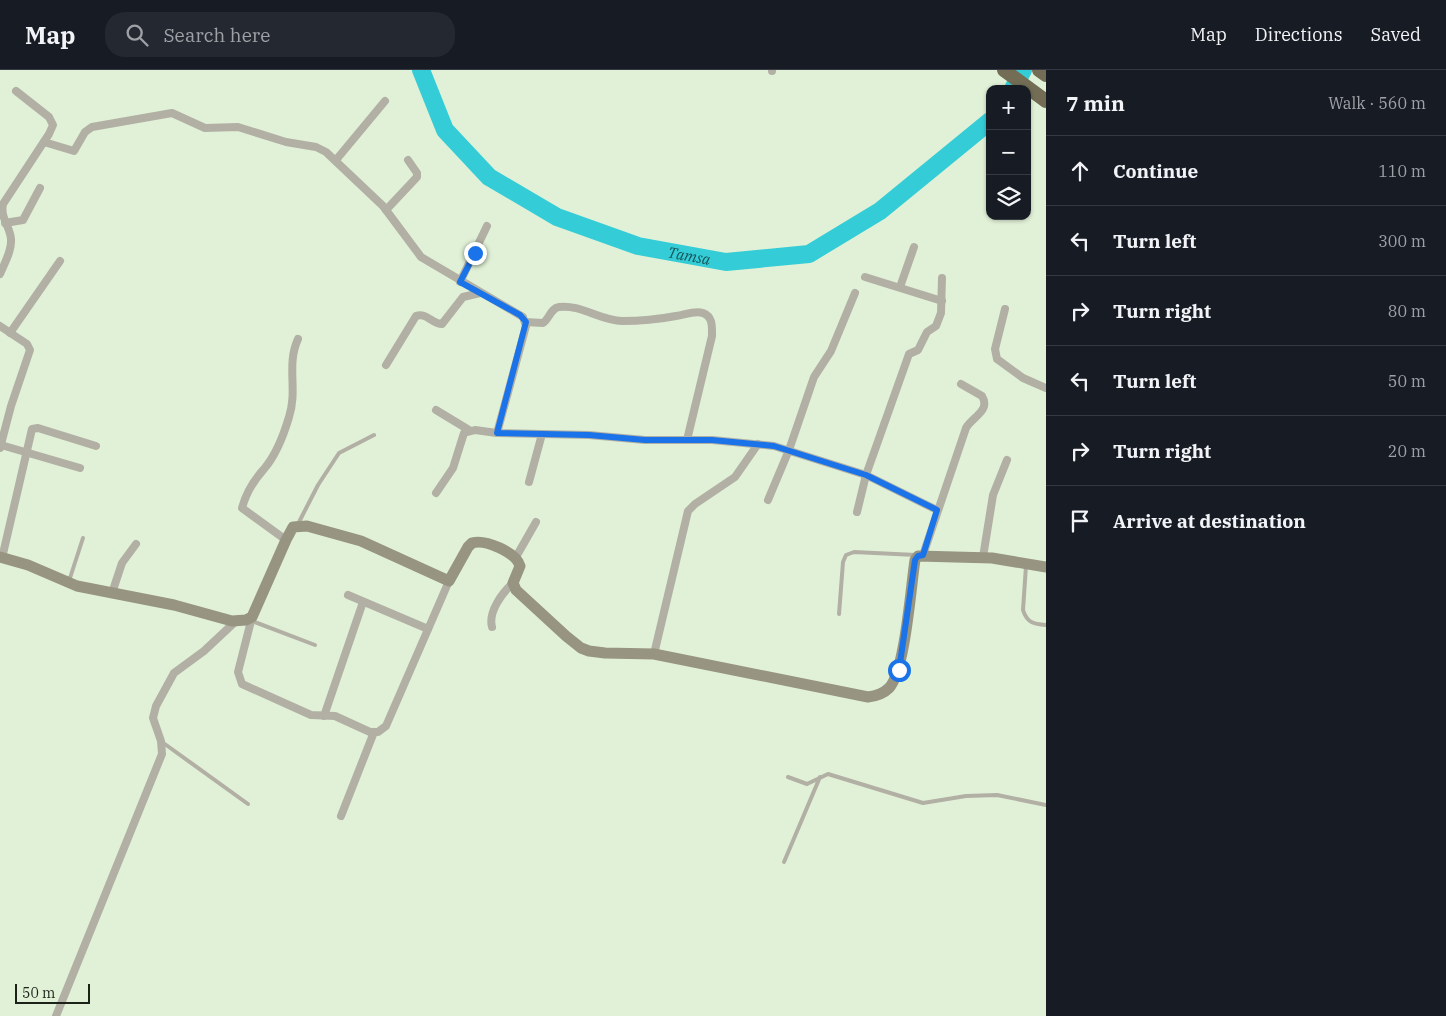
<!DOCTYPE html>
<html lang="en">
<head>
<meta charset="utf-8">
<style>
  body { margin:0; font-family:"IBM Plex Serif",serif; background:#242831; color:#f1f3f6 }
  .controls { position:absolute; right:15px; top:15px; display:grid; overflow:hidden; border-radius:10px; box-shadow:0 1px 4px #0004 }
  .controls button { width:45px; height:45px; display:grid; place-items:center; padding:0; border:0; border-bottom:1px solid #363941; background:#171b24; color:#f1f3f6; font:25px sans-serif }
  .scale { position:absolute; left:15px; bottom:12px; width:75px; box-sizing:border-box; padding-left:5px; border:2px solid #1c2218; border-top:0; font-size:14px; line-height:18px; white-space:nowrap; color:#1c2218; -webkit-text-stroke:4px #e1f1d7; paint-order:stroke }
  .stop { position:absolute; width:15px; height:15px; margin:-11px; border:4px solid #1a73e8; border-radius:50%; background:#fff }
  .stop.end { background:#1a73e8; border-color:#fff; box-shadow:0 1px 5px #0008 }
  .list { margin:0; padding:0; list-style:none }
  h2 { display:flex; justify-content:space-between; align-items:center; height:65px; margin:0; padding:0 20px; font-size:21px }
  h2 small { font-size:16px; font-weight:400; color:#9ea1a6 }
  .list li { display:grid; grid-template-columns:32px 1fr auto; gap:15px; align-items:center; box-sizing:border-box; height:70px; padding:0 20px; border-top:1px solid #363941 }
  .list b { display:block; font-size:19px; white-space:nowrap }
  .list em { font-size:16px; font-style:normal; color:#9ea1a6 }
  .icon { flex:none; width:28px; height:28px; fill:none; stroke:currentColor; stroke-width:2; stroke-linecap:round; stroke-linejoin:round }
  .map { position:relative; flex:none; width:1046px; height:946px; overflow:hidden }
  header { display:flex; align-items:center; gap:30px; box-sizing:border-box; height:70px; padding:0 25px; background:#171b24; border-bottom:1px solid #363941 }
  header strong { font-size:24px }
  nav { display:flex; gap:28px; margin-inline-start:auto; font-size:18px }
  .search { width:350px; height:45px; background:#242831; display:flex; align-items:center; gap:12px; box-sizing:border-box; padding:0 18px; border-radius:20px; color:#9ea1a6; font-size:19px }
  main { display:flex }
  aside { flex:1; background:#171b24 }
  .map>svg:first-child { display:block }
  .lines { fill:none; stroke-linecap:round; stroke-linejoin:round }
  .river { stroke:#34cdd7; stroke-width:18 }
  .lane { stroke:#b2b0a4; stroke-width:4 }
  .street { stroke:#b2b0a4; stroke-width:8 }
  .secondary { stroke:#979482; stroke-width:11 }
  .highway { stroke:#726d54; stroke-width:14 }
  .route { stroke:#1a73e8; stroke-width:6 }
  .labels { text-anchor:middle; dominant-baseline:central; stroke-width:5; stroke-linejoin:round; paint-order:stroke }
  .water-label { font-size:15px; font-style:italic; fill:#175458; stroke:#e1f1d7 }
</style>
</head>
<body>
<header>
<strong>Map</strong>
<div class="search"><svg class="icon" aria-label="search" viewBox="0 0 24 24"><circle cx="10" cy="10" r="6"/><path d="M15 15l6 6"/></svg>Search here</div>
<nav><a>Map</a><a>Directions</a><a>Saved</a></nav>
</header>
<main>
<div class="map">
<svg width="1046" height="946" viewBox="0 0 1046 946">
  <rect width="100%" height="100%" fill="#e1f1d7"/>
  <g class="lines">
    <g class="river">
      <path id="s1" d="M421,0L445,60L489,107L557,147L638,176L726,192L809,184L880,141L990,51"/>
      <polyline points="1013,19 1023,0"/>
    </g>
    <g class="lane">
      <polyline points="298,454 318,415 339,383 374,365"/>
      <path d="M1026,496L1023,540C1027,553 1034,554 1046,555"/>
      <polyline points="69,511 83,468"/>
      <polyline points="839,544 843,492 846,485 854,482 916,485"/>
      <polyline points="252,551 315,575"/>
      <polyline points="162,672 248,734"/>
      <polyline points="788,707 807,714 828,704 923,733 966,726 997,725 1046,735"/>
      <polyline points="784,792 820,707"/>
    </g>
    <g class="street">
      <polyline points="772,1 772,0"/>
      <polyline points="44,72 74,81 85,62 92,57 172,43 205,58 238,57 286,72 316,77 326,82 383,136 421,187 523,247 526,256 497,363"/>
      <polyline points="336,90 385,31"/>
      <polyline points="386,140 417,107 417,103 408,90"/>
      <polyline points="5,153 23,150 40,118"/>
      <path d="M0,204C4,194 12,181 11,169C10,156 0,148 3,134L49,64L53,55L49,47L16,21"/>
      <polyline points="865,207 942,231"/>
      <polyline points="460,212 487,156"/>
      <polyline points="900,217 914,177"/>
      <polyline points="1005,239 995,279 997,289 1023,308 1046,318"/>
      <path d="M525,252L543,253C549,249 551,238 559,237C580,234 601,251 622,251C640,251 660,249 676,246C685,245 694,240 703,243C713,247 712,256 712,266L687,370"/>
      <polyline points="0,256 27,274 30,280 11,336 0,378"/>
      <polyline points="10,263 60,191"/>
      <path d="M386,295L416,246C426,242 432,254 442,254L463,227L480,223"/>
      <polyline points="436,340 469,360"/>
      <polyline points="1,375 80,398"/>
      <polyline points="529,412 542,364"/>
      <polyline points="436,423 453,398 464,363 475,360 497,363 589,365 645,370 712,370 774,376 866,405 937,440"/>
      <polyline points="768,430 789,380 814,307 831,281 855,223"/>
      <polyline points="857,442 866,405 909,284 918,280 927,262 936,256 941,243 942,208"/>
      <path d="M286,470L242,438C246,423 254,410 264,399C276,385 284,364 289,347C298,320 286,295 298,269"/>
      <path d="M923,485L966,358C972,347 991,341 982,326L961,314"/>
      <polyline points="516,487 536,452"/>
      <polyline points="983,487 993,425 1007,390"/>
      <polyline points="2,488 32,359 38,358 96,376"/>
      <polyline points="112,523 122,493 136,474"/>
      <polyline points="348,525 428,559"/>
      <polyline points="252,547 238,602 242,614 311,645 335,646 370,662 378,662 386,656 449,511"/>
      <path d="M492,557C488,542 502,523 513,513"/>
      <polyline points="654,584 688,441 695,434 735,407 758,374"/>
      <polyline points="324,646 363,532"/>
      <polyline points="341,746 374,662"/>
      <polyline points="56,946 162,684 161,671 153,648 156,636 174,603 204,581 236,551"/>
    </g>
    <path class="secondary" d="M0,487L28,495L77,516L174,535L232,551L246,550L252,547L286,470L293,457L307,456L361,471L449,511L468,477L472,473C485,469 516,482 520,496L513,513L516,520L566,566L581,578L589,581L605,583L654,584L868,627C876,626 883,624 889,618C905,602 911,515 915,490L918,486L992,488L1046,497"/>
    <g class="highway">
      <polyline points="1004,0 1046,31"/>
      <polyline points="1039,0 1046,5"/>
    </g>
  </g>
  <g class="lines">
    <polyline class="route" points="475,183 460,212 520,245 526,252 497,363 589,365 645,370 712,370 774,376 866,405 937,440 923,485 918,486 915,490 899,600"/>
  </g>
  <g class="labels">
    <g class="water-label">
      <text stroke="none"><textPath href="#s1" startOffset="346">Tamsa</textPath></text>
    </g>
  </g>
</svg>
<div class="controls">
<button>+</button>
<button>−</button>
<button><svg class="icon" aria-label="layers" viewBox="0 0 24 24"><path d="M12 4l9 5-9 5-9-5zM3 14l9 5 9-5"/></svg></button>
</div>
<div class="scale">50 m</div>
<div class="stop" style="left:899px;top:600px"></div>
<div class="stop end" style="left:475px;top:183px"></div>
</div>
<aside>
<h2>7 min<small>Walk · 560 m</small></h2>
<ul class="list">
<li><svg class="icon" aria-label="ahead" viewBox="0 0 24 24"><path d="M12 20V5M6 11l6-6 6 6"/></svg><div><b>Continue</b></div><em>110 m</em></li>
<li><svg class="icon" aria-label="left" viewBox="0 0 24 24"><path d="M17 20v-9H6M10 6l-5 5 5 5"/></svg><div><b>Turn left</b></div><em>300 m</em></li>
<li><svg class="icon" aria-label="right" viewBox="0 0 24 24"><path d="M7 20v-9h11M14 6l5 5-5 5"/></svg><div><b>Turn right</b></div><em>80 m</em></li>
<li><svg class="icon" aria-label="left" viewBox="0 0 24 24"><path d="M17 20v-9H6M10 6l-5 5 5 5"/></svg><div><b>Turn left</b></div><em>50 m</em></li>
<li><svg class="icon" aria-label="right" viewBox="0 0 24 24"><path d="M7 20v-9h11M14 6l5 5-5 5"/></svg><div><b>Turn right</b></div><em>20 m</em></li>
<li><svg class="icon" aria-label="arrive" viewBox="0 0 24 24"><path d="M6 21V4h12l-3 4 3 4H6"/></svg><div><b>Arrive at destination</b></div></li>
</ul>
</aside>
</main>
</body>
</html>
